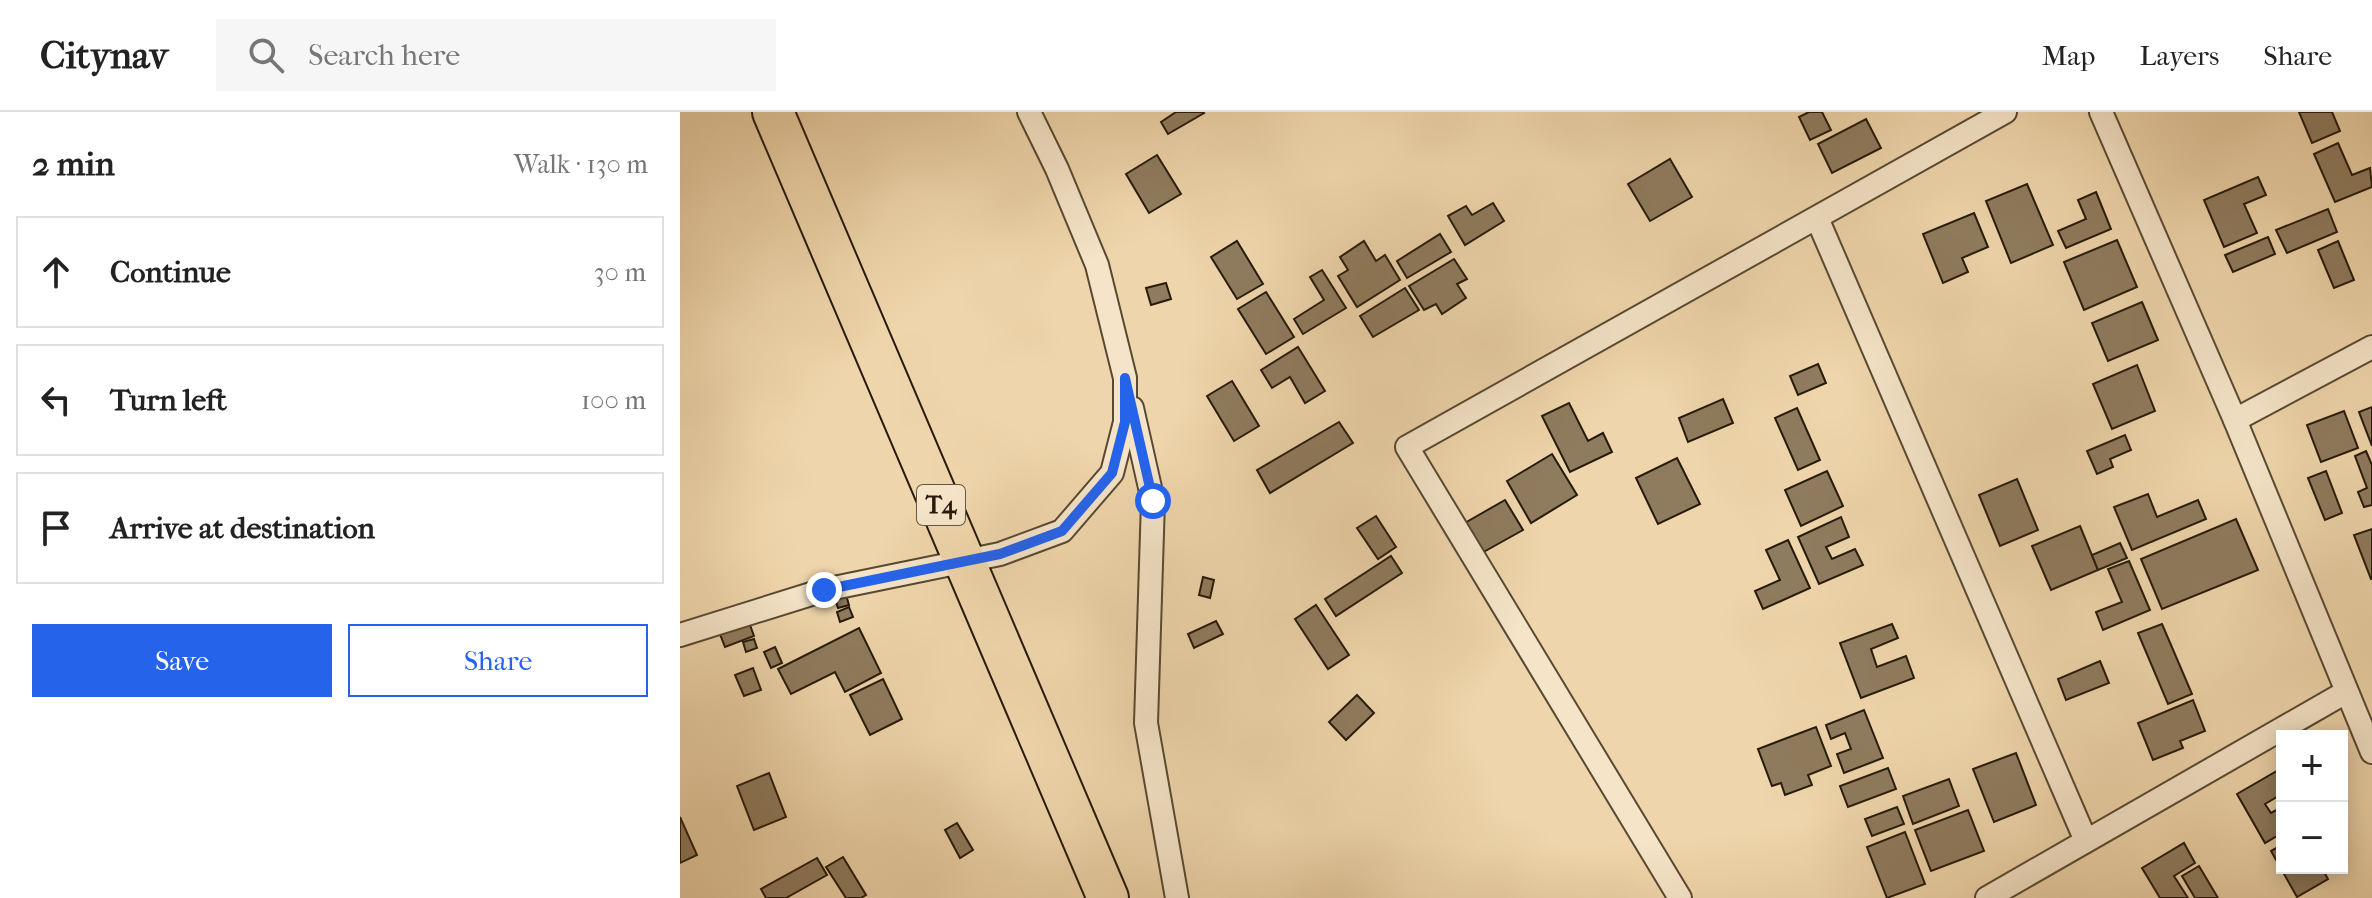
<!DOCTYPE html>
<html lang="en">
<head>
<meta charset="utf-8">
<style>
  body { margin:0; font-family:"IM FELL French Canon",serif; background:#f6f6f6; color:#222 }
  .controls { position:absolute; right:24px; bottom:24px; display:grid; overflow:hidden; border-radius:0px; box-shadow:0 4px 20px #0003 }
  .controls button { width:72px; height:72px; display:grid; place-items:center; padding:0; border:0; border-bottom:2px solid #e0e0e0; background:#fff; color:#222; font:40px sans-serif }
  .stop { position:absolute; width:24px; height:24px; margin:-18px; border:6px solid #2563eb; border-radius:50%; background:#fff }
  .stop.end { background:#2563eb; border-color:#fff; box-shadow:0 2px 8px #0008 }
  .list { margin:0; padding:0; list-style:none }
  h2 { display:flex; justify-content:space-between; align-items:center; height:104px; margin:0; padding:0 32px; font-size:34px }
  h2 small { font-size:26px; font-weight:400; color:#767676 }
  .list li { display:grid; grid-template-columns:52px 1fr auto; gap:24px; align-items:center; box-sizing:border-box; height:112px; margin:0 16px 16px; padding:0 16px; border:2px solid #e0e0e0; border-radius:0px }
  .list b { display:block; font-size:30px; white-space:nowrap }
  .list em { font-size:26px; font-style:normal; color:#767676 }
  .actions { display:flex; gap:16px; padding:24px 32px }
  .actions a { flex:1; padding:18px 0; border:2px solid #2563eb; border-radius:0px; text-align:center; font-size:28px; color:#2563eb }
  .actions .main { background:#2563eb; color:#fff }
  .icon { flex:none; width:44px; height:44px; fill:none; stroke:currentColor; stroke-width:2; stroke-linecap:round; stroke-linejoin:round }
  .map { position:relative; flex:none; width:1692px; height:786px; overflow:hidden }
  header { display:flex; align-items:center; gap:48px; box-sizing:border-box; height:112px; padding:0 40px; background:#fff; border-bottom:2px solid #e0e0e0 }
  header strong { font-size:38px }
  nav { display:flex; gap:44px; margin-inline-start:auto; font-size:28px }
  .search { width:560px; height:72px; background:#f6f6f6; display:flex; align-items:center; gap:20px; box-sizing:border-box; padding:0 28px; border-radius:0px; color:#767676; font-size:30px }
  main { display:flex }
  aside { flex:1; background:#fff }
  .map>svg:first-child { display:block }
  .building { fill:#8f7b5e; stroke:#261a0a; stroke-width:2 }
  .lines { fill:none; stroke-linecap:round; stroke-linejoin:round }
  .street-casing { stroke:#584932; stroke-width:26 }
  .highway-casing { stroke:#261a0a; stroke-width:44 }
  .street { stroke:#f5e4c8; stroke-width:22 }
  .highway { stroke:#efd5ab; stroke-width:40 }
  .route { stroke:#2563eb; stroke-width:10 }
  .labels { text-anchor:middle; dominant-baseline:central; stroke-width:6; stroke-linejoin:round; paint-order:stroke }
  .shield { fill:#f5e4c8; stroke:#645743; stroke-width:2 }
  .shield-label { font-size:24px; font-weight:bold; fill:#261a0a }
</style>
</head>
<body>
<header>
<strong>Citynav</strong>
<div class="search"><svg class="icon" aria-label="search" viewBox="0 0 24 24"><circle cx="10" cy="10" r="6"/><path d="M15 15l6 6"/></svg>Search here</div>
<nav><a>Map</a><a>Layers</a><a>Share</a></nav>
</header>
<main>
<aside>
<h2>2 min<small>Walk · 130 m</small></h2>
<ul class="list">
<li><svg class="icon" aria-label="ahead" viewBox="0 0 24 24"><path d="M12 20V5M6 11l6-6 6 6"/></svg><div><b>Continue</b></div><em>30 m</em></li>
<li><svg class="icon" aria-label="left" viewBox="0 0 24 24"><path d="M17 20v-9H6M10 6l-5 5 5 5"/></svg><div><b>Turn left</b></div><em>100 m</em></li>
<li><svg class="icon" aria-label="arrive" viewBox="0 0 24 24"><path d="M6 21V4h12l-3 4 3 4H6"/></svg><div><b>Arrive at destination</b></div></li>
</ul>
<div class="actions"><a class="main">Save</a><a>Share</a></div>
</aside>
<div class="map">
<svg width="1692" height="786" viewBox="0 0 1692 786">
  <rect width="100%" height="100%" fill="#efd5ab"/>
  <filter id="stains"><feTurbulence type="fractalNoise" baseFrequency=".0025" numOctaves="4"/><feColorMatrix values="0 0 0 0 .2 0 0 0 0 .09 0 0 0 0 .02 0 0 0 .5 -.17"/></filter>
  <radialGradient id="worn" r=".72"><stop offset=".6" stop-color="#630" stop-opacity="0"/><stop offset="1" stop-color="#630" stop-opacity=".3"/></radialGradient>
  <g class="building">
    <polygon points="496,0 523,0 524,1 488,22 481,10"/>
    <polygon points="1129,0 1142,0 1151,18 1130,28 1119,5"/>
    <polygon points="1619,0 1652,0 1660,19 1632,31"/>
    <polygon points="1186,7 1201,36 1152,61 1138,32"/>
    <polygon points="1658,31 1672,63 1690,56 1692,75 1655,90 1634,42"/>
    <polygon points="477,43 501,82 469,101 446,62"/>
    <polygon points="990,47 1012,85 970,109 948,72"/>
    <polygon points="1578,65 1586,83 1564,92 1577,121 1544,135 1524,88"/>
    <polygon points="1347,72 1373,133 1331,151 1306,89"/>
    <polygon points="1416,80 1431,117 1386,136 1378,119 1406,107 1398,88"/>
    <polygon points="813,91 824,109 785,133 768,104 786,94 792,103"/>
    <polygon points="1648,97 1657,120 1607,141 1596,118"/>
    <polygon points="1294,101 1308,135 1282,146 1288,160 1263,171 1243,122"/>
    <polygon points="760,122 771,140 727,166 717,149"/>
    <polygon points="1588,125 1595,142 1553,160 1545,143"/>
    <polygon points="1437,128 1457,175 1404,198 1384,150"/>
    <polygon points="557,129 583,172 557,187 531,145"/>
    <polygon points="684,129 696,149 705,143 720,168 677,195 658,164 668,158 660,145"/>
    <polygon points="1658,129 1674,168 1654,176 1638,138"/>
    <polygon points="774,147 787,167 777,172 786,186 762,202 756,192 744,198 729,174"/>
    <polygon points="642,158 666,196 623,222 614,207 644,188 630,165"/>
    <polygon points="486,171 491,187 471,193 466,176"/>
    <polygon points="725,176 739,198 693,225 680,204"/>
    <polygon points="586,180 614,225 586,242 558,197"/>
    <polygon points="1462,190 1478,228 1428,249 1412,211"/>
    <polygon points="618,235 645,279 625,291 610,265 592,276 581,258"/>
    <polygon points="1138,252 1146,271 1118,283 1110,264"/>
    <polygon points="1457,253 1475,299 1432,317 1413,272"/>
    <polygon points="552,269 579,314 554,329 527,284"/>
    <polygon points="1043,287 1053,311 1008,330 999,306"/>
    <polygon points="889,291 908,329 923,321 932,340 890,360 862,304"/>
    <polygon points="1692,295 1692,334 1679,300"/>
    <polygon points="1117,296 1140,348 1118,358 1095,306"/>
    <polygon points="1664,299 1678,336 1641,350 1627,313"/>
    <polygon points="659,310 673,331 590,381 577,358"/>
    <polygon points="1445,323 1451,338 1430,347 1433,355 1417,362 1407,339"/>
    <polygon points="1686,339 1692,353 1692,393 1684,395 1678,380 1687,376 1675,344"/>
    <polygon points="872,342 897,383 851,411 827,369"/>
    <polygon points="997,346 1020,392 978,412 956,366"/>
    <polygon points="1147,359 1163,394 1121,414 1105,378"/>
    <polygon points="1646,359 1662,401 1645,408 1628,366"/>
    <polygon points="1337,367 1358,418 1320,434 1299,383"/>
    <polygon points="1468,382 1477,405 1518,388 1526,407 1452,438 1434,395"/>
    <polygon points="825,388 843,418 800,442 783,412"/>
    <polygon points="696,404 716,435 698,447 677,416"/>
    <polygon points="1161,405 1169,425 1146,435 1152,447 1175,437 1183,453 1139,472 1118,425"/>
    <polygon points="1556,407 1578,458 1482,497 1461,447"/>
    <polygon points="1400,414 1418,458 1371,478 1352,434"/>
    <polygon points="1692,417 1692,467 1691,467 1674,423"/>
    <polygon points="1108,428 1130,476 1083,497 1075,479 1100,468 1086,438"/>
    <polygon points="1440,431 1447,446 1418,458 1412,443"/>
    <polygon points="711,444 722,461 656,504 645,487"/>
    <polygon points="1449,449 1470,498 1423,518 1416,500 1442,490 1428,457"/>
    <polygon points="523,465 534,468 530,486 519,483"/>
    <polygon points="166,483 169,493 158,496 155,487"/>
    <polygon points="636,493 669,543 648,557 615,507"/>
    <polygon points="169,495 173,505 160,510 157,500"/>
    <polygon points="67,505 74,524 45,535 38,517"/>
    <polygon points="536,509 543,522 514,536 508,522"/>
    <polygon points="1212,512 1218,526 1191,537 1197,555 1226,544 1234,566 1181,586 1160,531"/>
    <polygon points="1482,512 1512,582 1488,592 1458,521"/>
    <polygon points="179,516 201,561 165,580 155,560 111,582 98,557"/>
    <polygon points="74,527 77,536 66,540 63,530"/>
    <polygon points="95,535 102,551 91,556 84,540"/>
    <polygon points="1420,549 1429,571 1386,588 1378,567"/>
    <polygon points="73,556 81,578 64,584 55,563"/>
    <polygon points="203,567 222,607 190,623 170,583"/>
    <polygon points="677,583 694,601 666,628 649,610"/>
    <polygon points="1513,588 1525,619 1500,629 1503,636 1473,648 1458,611"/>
    <polygon points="1184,598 1203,646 1164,661 1157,642 1171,637 1165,621 1151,627 1146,613"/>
    <polygon points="1136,615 1151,654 1128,663 1132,673 1105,683 1101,671 1092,674 1078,637"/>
    <polygon points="1336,641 1356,693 1314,710 1293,657"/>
    <polygon points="1208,656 1216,677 1168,695 1160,674"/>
    <polygon points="1602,656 1602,682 1585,692 1591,701 1602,695 1602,721 1585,731 1557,682"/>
    <polygon points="89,661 106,705 74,718 57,674"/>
    <polygon points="1269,667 1279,694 1233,712 1223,684"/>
    <polygon points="1217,695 1224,712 1192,724 1185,707"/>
    <polygon points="1288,698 1304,739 1251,759 1235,718"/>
    <polygon points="0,705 17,743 0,751"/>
    <polygon points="277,711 293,738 280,746 265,718"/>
    <polygon points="1225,720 1245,772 1207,786 1187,735"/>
    <polygon points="1504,731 1515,751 1494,764 1508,786 1480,786 1462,756"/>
    <polygon points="1602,733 1602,756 1642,756 1648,767 1617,785 1591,739"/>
    <polygon points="163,745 186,783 181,786 166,786 146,755"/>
    <polygon points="137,746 147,763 106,786 86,786 81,777"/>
    <polygon points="1519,754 1538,786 1515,786 1502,764"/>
  </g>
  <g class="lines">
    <g class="street-casing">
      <g id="street">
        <polyline points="1421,0 1555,308 1692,640"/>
        <polyline points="1137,106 1406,729"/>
        <polyline points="452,296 473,389 466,611 497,786"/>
        <polyline points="1555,308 1692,235"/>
        <polyline points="0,523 144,478 320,442 382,419 432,361 445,310 445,266 417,153 377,57 349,0"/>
        <polyline points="1000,786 727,335 1325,0"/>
        <polyline points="1307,786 1666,580"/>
      </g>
    </g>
    <g class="highway-casing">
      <polyline id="highway" points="93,0 428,786"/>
    </g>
    <use href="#street" class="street"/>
    <use href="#highway" class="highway"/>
  </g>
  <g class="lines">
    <polyline class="route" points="144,478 320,442 382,419 432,361 445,310 445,266 473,389"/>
  </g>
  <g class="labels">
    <rect class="shield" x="237" y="373" width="48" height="40" rx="6"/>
    <g class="shield-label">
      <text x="261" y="393">T4</text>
    </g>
  </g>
  <rect width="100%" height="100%" filter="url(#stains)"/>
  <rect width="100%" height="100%" fill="url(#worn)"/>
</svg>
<div class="controls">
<button>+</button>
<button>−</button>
</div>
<div class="stop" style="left:473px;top:389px"></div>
<div class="stop end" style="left:144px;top:478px"></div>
</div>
</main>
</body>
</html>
